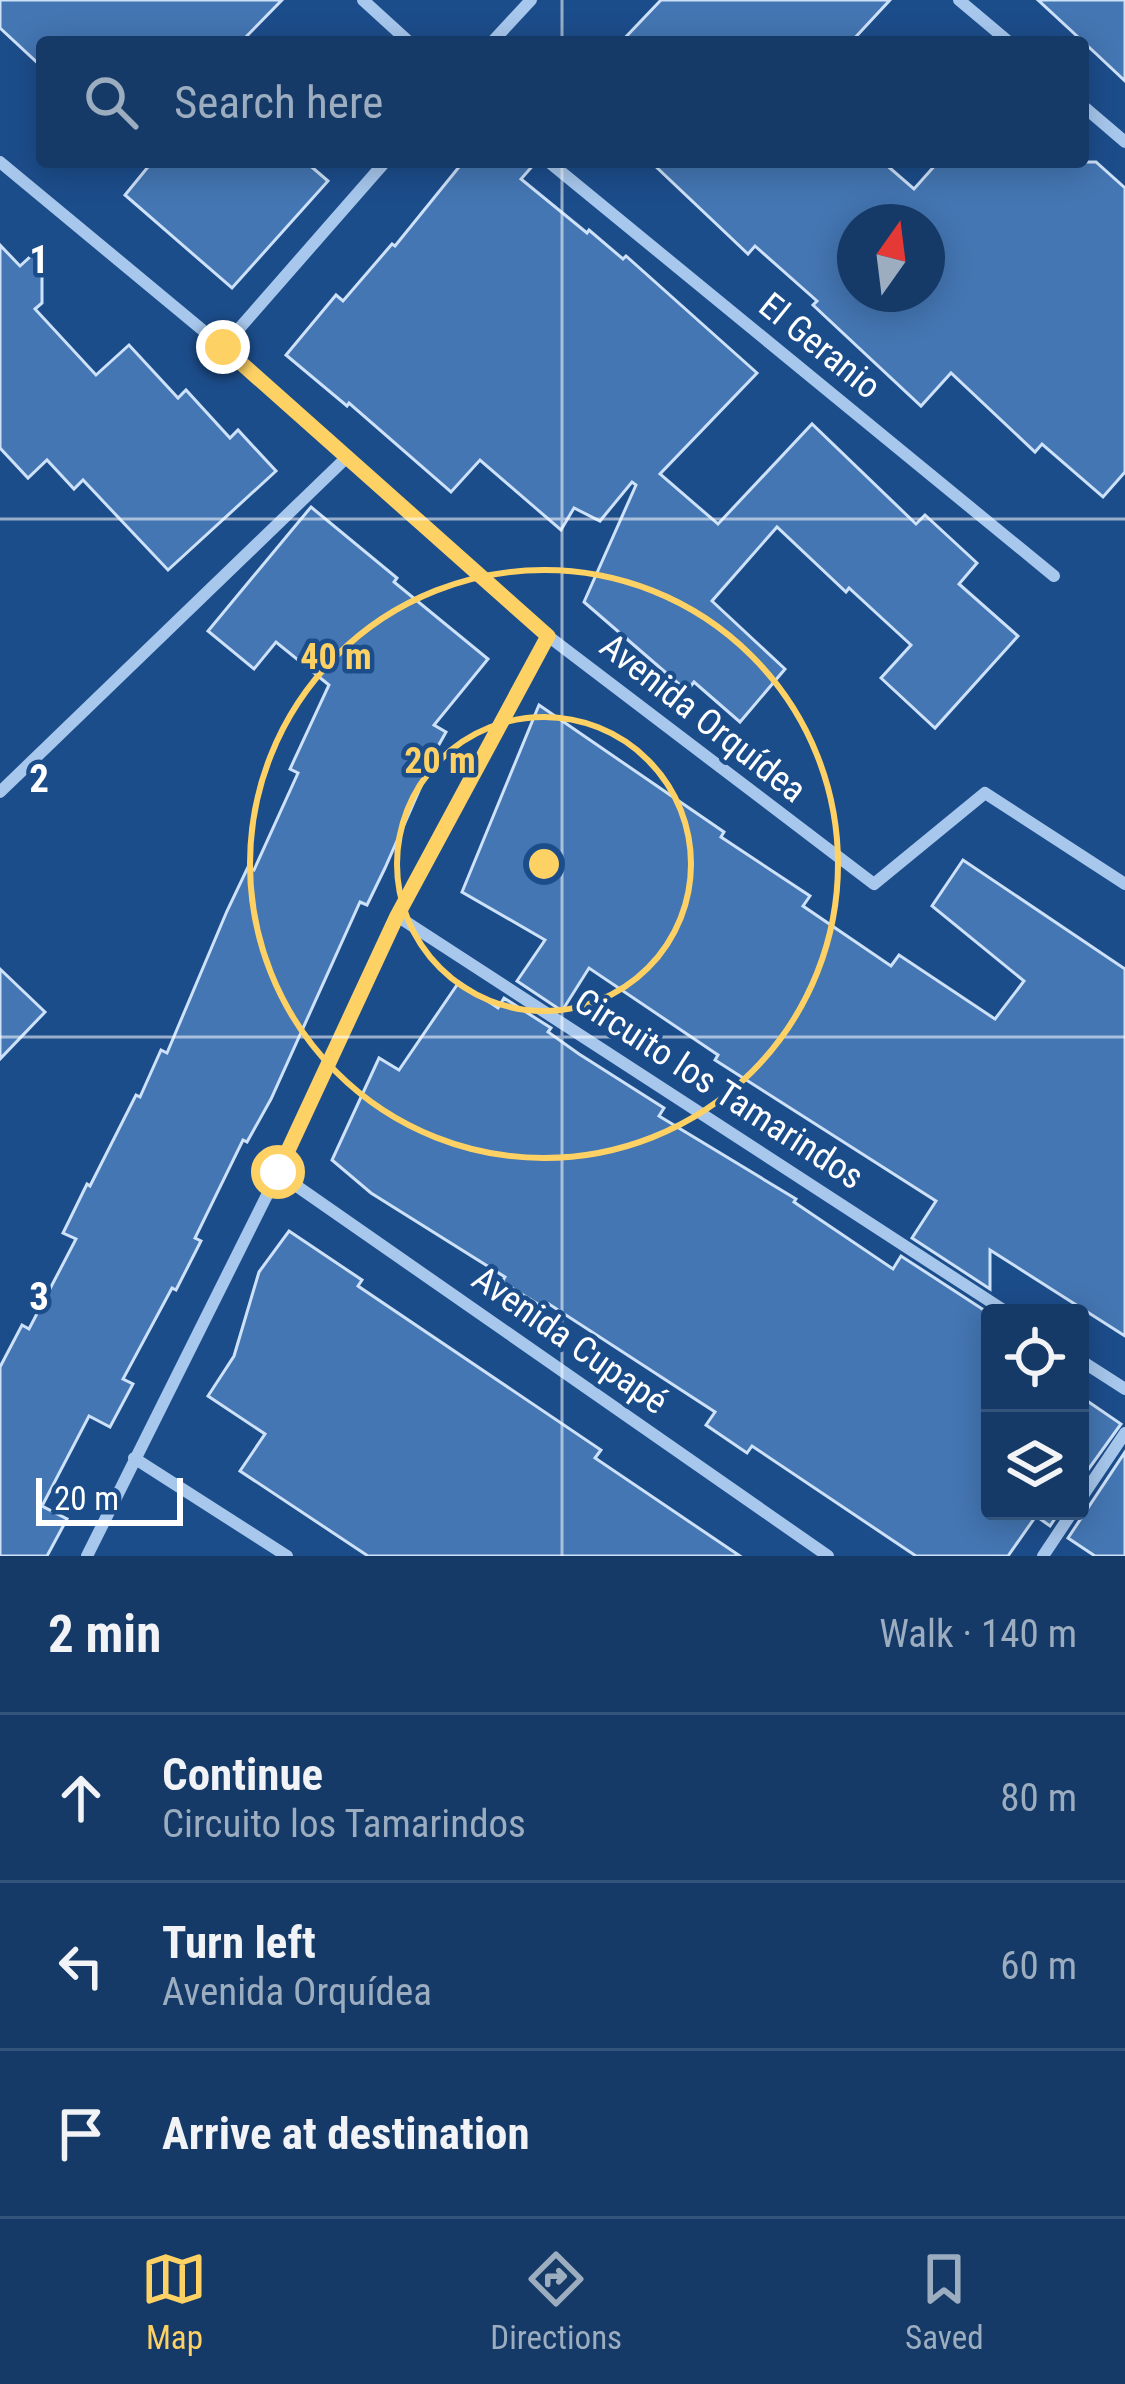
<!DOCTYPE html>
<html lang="en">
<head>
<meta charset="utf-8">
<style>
  body { margin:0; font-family:"Roboto Condensed",sans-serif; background:#1e416e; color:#f1f3f6 }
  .controls { position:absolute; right:36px; bottom:36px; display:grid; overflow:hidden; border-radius:12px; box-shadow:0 6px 30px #0003 }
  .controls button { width:108px; height:108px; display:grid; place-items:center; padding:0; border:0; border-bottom:3px solid #34547c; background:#153a68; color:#f1f3f6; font:60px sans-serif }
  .compass { position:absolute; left:837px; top:204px; width:108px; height:108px; border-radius:50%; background:#153a68; box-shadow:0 6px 30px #0003; rotate:14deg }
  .scale { position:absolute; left:36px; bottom:30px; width:147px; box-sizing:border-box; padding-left:12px; border:6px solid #fff; border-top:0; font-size:33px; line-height:42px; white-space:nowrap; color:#fff; -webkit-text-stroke:9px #1c4d8b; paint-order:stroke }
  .stop { position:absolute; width:36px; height:36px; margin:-27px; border:9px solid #fed164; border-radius:50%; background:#fff }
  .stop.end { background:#fed164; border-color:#fff; box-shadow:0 3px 12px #0008 }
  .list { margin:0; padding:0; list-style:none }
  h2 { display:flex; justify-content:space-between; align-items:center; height:156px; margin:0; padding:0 48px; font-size:51px }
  h2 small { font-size:39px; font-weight:400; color:#9dadc0 }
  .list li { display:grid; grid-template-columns:78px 1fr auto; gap:36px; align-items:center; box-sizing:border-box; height:168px; padding:0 48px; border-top:3px solid #34547c }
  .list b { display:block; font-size:45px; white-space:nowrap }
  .list p { margin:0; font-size:39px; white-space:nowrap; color:#9dadc0 }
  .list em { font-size:39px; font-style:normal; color:#9dadc0 }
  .icon { flex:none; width:66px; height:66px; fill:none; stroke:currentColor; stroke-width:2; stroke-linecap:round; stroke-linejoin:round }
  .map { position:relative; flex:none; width:1125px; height:1556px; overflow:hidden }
  .search { position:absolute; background:#153a68; box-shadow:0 6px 30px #0003; left:36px; right:36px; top:36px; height:132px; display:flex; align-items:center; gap:30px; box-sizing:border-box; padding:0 42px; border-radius:12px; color:#9dadc0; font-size:45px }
  .sheet { height:660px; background:#153a68 }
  nav { display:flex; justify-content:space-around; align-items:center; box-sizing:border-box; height:168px; border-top:3px solid #34547c; background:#153a68; font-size:33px; color:#9dadc0 }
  nav a { display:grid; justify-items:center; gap:6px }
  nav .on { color:#fed164 }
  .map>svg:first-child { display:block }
  .building { fill:#4476b3; stroke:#cde1f9; stroke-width:3; fill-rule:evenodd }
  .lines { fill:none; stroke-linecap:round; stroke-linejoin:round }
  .street { stroke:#a7c7ed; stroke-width:12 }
  .route { stroke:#fed164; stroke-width:15 }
  .grid { fill:none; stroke:#fff; stroke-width:3; stroke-opacity:0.55 }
  .ring { fill:none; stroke:#fed164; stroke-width:6 }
  .labels { text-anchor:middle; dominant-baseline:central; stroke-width:9; stroke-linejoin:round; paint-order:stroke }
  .street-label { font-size:36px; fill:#fff; stroke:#1c4d8b }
  .grid-label { font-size:39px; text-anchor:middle; font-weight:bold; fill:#fff; stroke:#1c4d8b; stroke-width:9; stroke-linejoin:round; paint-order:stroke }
  .centre { fill:#fed164; stroke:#1c4d8b; stroke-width:6 }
  .ring-label { font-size:36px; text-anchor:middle; font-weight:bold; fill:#fed164; stroke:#1c4d8b; stroke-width:9; stroke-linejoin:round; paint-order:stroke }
</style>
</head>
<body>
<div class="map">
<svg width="1125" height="1556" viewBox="0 0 1125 1556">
  <rect width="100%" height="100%" fill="#1c4d8b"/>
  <g class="building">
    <polygon points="0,0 282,0 241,42 42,42 42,67 0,28"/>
    <polygon points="661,0 890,0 851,42 621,42"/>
    <polygon points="1038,0 1125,0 1125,81 1092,50"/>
    <polygon points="152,162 306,162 328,181 232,288 125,195"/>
    <polygon points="463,162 536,162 521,179 587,233 589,230 623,259 626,256 757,373 660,474 718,524 812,424 916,524 925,515 977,563 959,584 1018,636 935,728 881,678 911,645 849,588 846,592 777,527 712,601 785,669 740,722 694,682 687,691 584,602 636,485 632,482 600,521 574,508 561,530 480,460 451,492 349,403 347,406 286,355 336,295 343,301 392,244 395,246"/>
    <path d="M651,162H883L914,189L938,162H1096L1125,188V472L1103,497L1042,444L1035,452L951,373L921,406L813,305L817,301L755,246L748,254ZM855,222H927V294H855Z"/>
    <polygon points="0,245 20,266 42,246 42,303 35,309 96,375 129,345 178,398 186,390 230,438 238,430 276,471 168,570 83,480 74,489 47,460 28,478 0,448"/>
    <polygon points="311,507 397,578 394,582 488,659 434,725 446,732 422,775 425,777 385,868 367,905 360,902 271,1099 247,1142 243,1140 195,1238 201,1241 176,1290 172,1288 123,1379 133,1384 110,1427 89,1416 42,1506 67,1519 47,1556 0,1556 0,1367 22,1325 29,1329 76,1239 63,1233 87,1184 90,1186 136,1095 140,1097 161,1050 167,1053 227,911 248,867 254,870 298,773 290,769 329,685 276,642 254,669 208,631"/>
    <polygon points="539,705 724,832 721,837 810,896 803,906 891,966 899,955 995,1019 1024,981 932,906 963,860 1125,969 1125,1336 990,1250 990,1289 912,1238 936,1201 715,1060 718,1055 589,968 562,1011 517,981 545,940 462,892"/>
    <polygon points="0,969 45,1012 0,1059"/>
    <polygon points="459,982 498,1008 504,998 551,1028 548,1032 579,1054 664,1108 659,1116 796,1199 794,1202 893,1269 901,1256 990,1314 990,1511 1060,1511 1050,1526 1036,1516 1008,1556 916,1556 752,1446 747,1453 706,1425 715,1412 549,1304 546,1309 502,1282 505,1277 371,1193 332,1160 379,1058 399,1070"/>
    <polygon points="289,1231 362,1280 358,1286 601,1450 595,1458 740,1556 368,1556 240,1471 265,1434 208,1396 234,1356 259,1272"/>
    <polygon points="1080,1396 1121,1424 1080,1481"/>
    <polygon points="1125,1452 1125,1556 1095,1556 1068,1538"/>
  </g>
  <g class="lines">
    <g class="street">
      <polyline points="363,0 409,42"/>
      <polyline points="959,0 1009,42"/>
      <polyline points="492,42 531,0"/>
      <polyline points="1083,106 1125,142"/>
      <polyline points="0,162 223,347 548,636 874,884 985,793 1125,884"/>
      <polyline points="549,162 1054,576"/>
      <polyline points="223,347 385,162"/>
      <polyline points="0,792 345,459"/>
      <polyline points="397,916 1008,1313"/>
      <polyline points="278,1173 828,1556"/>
      <polyline points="1080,1360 1125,1389"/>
      <polyline points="134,1458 287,1556"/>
      <polyline points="1080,1500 1125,1433"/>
      <polyline points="87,1556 278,1173 397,916 548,636"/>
      <polyline points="1043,1556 1073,1511"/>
    </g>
  </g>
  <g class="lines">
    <polyline class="route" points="223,347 548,636 397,916 278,1172"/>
  </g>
  <path class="grid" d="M562,0V42M562,162V1556M0,519H1125M0,1037H1125"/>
  <g class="ring">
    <circle cx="544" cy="864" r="147"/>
    <circle cx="544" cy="864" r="294"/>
  </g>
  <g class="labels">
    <g class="street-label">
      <text transform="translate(820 346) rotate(39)">El Geranio</text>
      <text transform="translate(703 718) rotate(38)">Avenida Orquídea</text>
      <text transform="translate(719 1089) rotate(33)">Circuito los Tamarindos</text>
      <text transform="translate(570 1340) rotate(35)">Avenida Cupapé</text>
    </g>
  </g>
  <g class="grid-label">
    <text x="39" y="273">1</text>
    <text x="39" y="792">2</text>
    <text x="39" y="1310">3</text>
  </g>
  <circle cx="544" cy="864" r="18" class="centre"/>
  <g class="ring-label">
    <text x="336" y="669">40 m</text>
    <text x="440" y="773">20 m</text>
  </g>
</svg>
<div class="controls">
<button><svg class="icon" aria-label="locate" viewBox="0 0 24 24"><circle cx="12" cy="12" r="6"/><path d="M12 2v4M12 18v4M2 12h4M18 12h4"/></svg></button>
<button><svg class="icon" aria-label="layers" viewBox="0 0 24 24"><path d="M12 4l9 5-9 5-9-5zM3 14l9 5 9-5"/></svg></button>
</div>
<svg class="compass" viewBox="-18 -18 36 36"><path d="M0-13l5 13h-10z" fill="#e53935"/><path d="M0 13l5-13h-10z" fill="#9dadc0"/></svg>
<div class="scale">20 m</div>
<div class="stop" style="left:278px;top:1172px"></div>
<div class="stop end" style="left:223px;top:347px"></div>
<div class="search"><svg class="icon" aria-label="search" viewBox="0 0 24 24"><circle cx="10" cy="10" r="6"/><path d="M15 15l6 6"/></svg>Search here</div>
</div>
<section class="sheet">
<h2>2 min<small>Walk · 140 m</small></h2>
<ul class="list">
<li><svg class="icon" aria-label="ahead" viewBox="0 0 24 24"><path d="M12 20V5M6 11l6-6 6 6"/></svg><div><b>Continue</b><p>Circuito los Tamarindos</p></div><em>80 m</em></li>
<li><svg class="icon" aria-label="left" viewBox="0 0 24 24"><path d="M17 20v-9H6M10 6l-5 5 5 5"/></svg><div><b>Turn left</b><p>Avenida Orquídea</p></div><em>60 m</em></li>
<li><svg class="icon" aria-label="arrive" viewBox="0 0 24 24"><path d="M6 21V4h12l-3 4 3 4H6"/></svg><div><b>Arrive at destination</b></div></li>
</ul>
</section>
<nav>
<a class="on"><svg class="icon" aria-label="map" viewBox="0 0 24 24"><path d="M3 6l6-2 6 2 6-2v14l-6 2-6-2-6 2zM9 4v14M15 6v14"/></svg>Map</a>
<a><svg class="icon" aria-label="directions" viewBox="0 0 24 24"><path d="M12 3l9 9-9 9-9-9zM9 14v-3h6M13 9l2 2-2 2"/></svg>Directions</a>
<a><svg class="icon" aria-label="saved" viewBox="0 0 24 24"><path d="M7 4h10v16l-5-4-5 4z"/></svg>Saved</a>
</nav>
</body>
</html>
